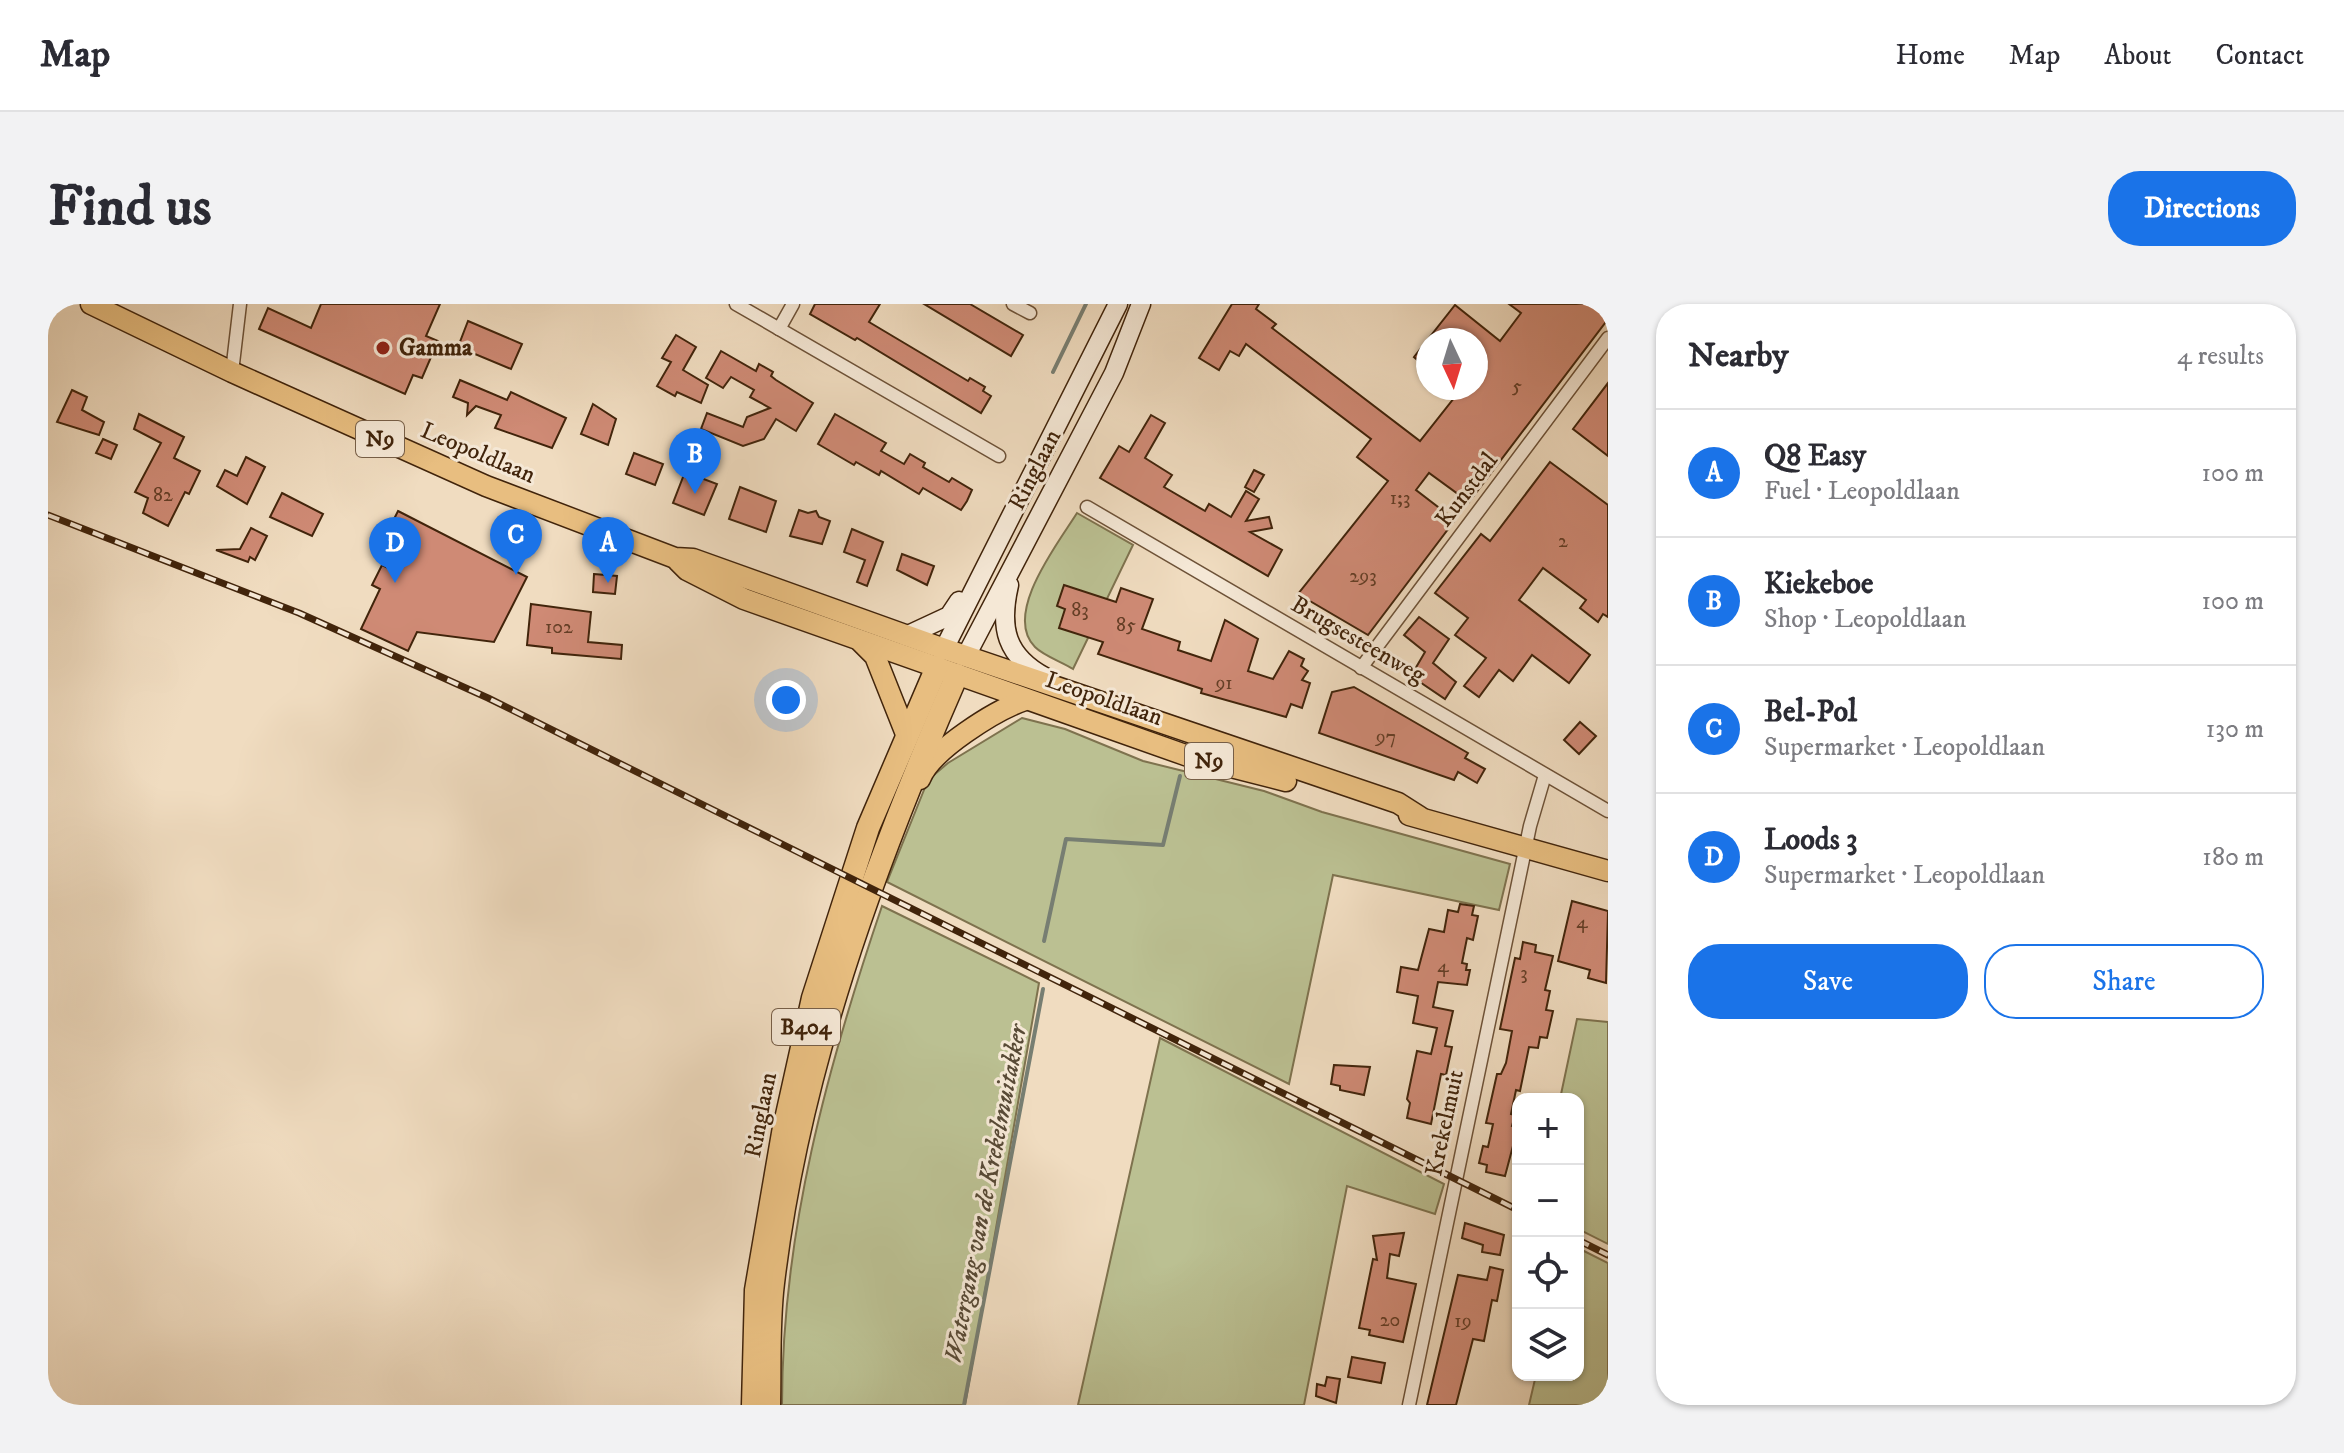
<!DOCTYPE html>
<html lang="en">
<head>
<meta charset="utf-8">
<style>
  body { margin:0; font-family:"IM FELL DW Pica",serif; background:#f2f2f3; color:#2b2b33 }
  .controls { position:absolute; right:24px; bottom:24px; display:grid; overflow:hidden; border-radius:16px; box-shadow:0 2px 6px #0004 }
  .controls button { width:72px; height:72px; display:grid; place-items:center; padding:0; border:0; border-bottom:2px solid #e1e1e2; background:#fff; color:#2b2b33; font:40px sans-serif }
  .compass { position:absolute; left:1368px; top:24px; width:72px; height:72px; border-radius:50%; background:#fff; box-shadow:0 2px 6px #0004; rotate:176deg }
  .you { position:absolute; left:738px; top:396px; width:28px; height:28px; margin:-20px; border:6px solid #fff; border-radius:50%; background:#1a73e8; box-shadow:0 0 0 12px #1a73e833 }
  .badge { display:grid; place-items:center; width:52px; height:52px; border-radius:50%; background:#1a73e8; color:#fff; font-size:26px; font-weight:700 }
  .pin { position:absolute; translate:-50% -66px; filter:drop-shadow(0 2px 4px #0008) }
  .pin::after { content:''; position:absolute; top:42px; width:28px; height:24px; background:inherit; clip-path:polygon(0 0,100% 0,50% 100%) }
  .list { margin:0; padding:0; list-style:none }
  h2 { display:flex; justify-content:space-between; align-items:center; height:104px; margin:0; padding:0 32px; font-size:34px }
  h2 small { font-size:26px; font-weight:400; color:#7c7c81 }
  .list li { display:grid; grid-template-columns:52px 1fr auto; gap:24px; align-items:center; box-sizing:border-box; height:128px; padding:0 32px; border-top:2px solid #e1e1e2 }
  .list b { display:block; font-size:30px; white-space:nowrap }
  .list p { margin:0; font-size:26px; white-space:nowrap; color:#7c7c81 }
  .list em { font-size:26px; font-style:normal; color:#7c7c81 }
  .actions { display:flex; gap:16px; padding:24px 32px }
  .actions a { flex:1; padding:18px 0; border:2px solid #1a73e8; border-radius:32px; text-align:center; font-size:28px; color:#1a73e8 }
  .actions .main { background:#1a73e8; color:#fff }
  .icon { flex:none; width:44px; height:44px; fill:none; stroke:currentColor; stroke-width:2; stroke-linecap:round; stroke-linejoin:round }
  .map { position:relative; flex:none; width:1560px; height:1101px; overflow:hidden; border-radius:32px }
  header { display:flex; align-items:center; gap:48px; box-sizing:border-box; height:112px; padding:0 40px; background:#fff; border-bottom:2px solid #e1e1e2 }
  header strong { font-size:38px }
  nav { display:flex; gap:44px; margin-inline-start:auto; font-size:28px }
  .intro { display:flex; align-items:center; justify-content:space-between; box-sizing:border-box; height:192px; padding:0 48px }
  h1 { margin:0; font-size:56px }
  .button { padding:20px 36px; border-radius:32px; background:#1a73e8; color:#fff; font-size:28px; font-weight:700 }
  main { display:flex; gap:48px; padding:0 48px }
  aside { flex:1; background:#fff; border-radius:32px; box-shadow:0 2px 6px #0004 }
  .map>svg:first-child { display:block }
  .green { fill:#bbc092; stroke:#7e724e; stroke-width:2 }
  .lines { fill:none; stroke-linecap:round; stroke-linejoin:round }
  .stream { stroke:#777e72; stroke-width:4 }
  .building { fill:#cf8a75; stroke:#41240b; stroke-width:2 }
  .street-casing { stroke:#6d5238; stroke-width:15 }
  .secondary-casing { stroke:#41240b; stroke-width:21 }
  .primary-casing { stroke:#41240b; stroke-width:23 }
  .highway-casing { stroke:#41240b; stroke-width:25 }
  .street { stroke:#f5e8d6; stroke-width:12 }
  .secondary { stroke:#f5e8d6; stroke-width:18 }
  .primary { stroke:#e8be80; stroke-width:20 }
  .highway { stroke:#e8be80; stroke-width:22 }
  .rail-casing { stroke:#41240b; stroke-width:7 }
  .rail { stroke:#f5e8d6; stroke-width:4; stroke-dasharray:12; stroke-linecap:butt }
  .poi-dot { fill:#8f2418; stroke:#f5e8d6; stroke-width:3 }
  .labels { text-anchor:middle; dominant-baseline:central; stroke-width:6; stroke-linejoin:round; paint-order:stroke }
  .number-label { font-size:20px; fill:#643e26 }
  .shield { fill:#f5e8d6; stroke:#775f48; stroke-width:2 }
  .shield-label { font-size:22px; font-weight:bold; fill:#41240b }
  .poi-label { font-size:24px; font-weight:bold; fill:#41240b; stroke:#f5e8d6; text-anchor:start }
  .street-label { font-size:24px; fill:#41240b; stroke:#f5e8d6 }
  .water-label { font-size:26px; font-style:italic; fill:#584a36; stroke:#f5e8d6 }
</style>
</head>
<body>
<header>
<strong>Map</strong>
<nav><a>Home</a><a>Map</a><a>About</a><a>Contact</a></nav>
</header>
<div class="intro"><h1>Find us</h1><a class="button">Directions</a></div>
<main>
<div class="map">
<svg width="1560" height="1101" viewBox="0 0 1560 1101">
  <rect width="100%" height="100%" fill="#f0dcc0"/>
  <filter id="stains"><feTurbulence type="fractalNoise" baseFrequency=".0025" numOctaves="4"/><feColorMatrix values="0 0 0 0 .2 0 0 0 0 .09 0 0 0 0 .02 0 0 0 .5 -.17"/></filter>
  <radialGradient id="worn" r=".72"><stop offset=".6" stop-color="#630" stop-opacity="0"/><stop offset="1" stop-color="#630" stop-opacity=".3"/></radialGradient>
  <g class="green">
    <path d="M1029,209L1085,241L1025,365C1014,358 996,352 987,343C954,310 1011,238 1029,209Z"/>
    <polygon points="974,414 1017,425 1095,457 1216,487 1274,508 1462,560 1451,606 1285,571 1241,780 839,578 880,476 900,459"/>
    <path d="M834,602L991,679L917,1101H734C734,928 779,764 834,602Z"/>
    <polygon points="1529,715 1560,718 1560,940 1530,925 1530,795 1512,795"/>
    <polygon points="1112,734 1396,880 1387,910 1299,882 1256,1101 1030,1101"/>
    <polygon points="1530,944 1560,959 1560,1101 1481,1101 1488,1071 1530,1071"/>
  </g>
  <g class="lines">
    <g class="stream">
      <polyline points="1005,68 1038,0"/>
      <polyline points="996,637 1018,535 1115,541 1132,472"/>
      <polyline points="916,1101 995,685"/>
    </g>
  </g>
  <g class="building">
    <polygon points="273,0 392,0 378,32 390,37 374,74 365,71 357,90 211,25 220,4 263,24"/>
    <polygon points="767,0 832,0 821,18 920,77 922,74 937,83 935,87 943,92 933,109 809,34 807,36 762,10"/>
    <polygon points="876,0 922,0 975,31 963,52"/>
    <polygon points="1184,0 1211,0 1208,5 1228,20 1224,24 1372,137 1414,84 1428,84 1428,36 1380,36 1380,65 1366,53 1407,1 1452,37 1473,9 1461,0 1560,0 1560,15 1421,198 1381,169 1368,186 1407,216 1320,331 1250,290 1340,177 1309,153 1323,135 1198,40 1191,52 1182,47 1171,66 1151,54"/>
    <polygon points="420,17 474,40 463,65 410,43"/>
    <polygon points="628,31 648,43 635,66 660,81 653,99 629,88 627,92 609,82 623,58 614,54"/>
    <polygon points="673,47 708,67 711,60 725,68 723,72 728,76 765,99 748,127 728,115 716,135 695,142 653,125 659,109 695,123 699,113 722,104 702,93 706,86 683,73 675,84 658,74"/>
    <polygon points="412,76 459,96 463,88 518,114 504,144 447,124 453,111 428,102 419,111 420,99 405,93"/>
    <polygon points="1560,79 1560,152 1525,125"/>
    <polygon points="24,86 39,93 34,106 56,118 51,131 9,118"/>
    <polygon points="545,100 568,115 560,141 533,130"/>
    <polygon points="91,110 136,133 126,154 152,167 141,190 137,188 120,222 95,209 100,194 87,188 113,139 86,125"/>
    <polygon points="787,110 838,139 833,147 856,160 862,150 877,159 875,163 901,178 904,174 924,186 919,197 913,206 875,184 871,190 833,167 831,171 808,158 806,161 770,140"/>
    <polygon points="1103,111 1117,119 1097,154 1124,171 1116,183 1157,207 1161,200 1183,213 1198,187 1211,195 1198,217 1221,213 1224,224 1202,228 1234,246 1220,272 1052,174 1071,142 1081,148"/>
    <polygon points="55,135 69,141 63,155 48,149"/>
    <polygon points="586,149 615,160 607,181 578,170"/>
    <polygon points="198,153 217,163 199,200 169,182 177,166 189,172"/>
    <polygon points="1502,158 1560,201 1560,313 1555,310 1550,318 1532,304 1538,296 1495,264 1471,296 1542,351 1521,379 1484,351 1465,377 1451,366 1431,393 1416,382 1438,354 1407,331 1420,314 1387,289 1433,230 1442,237"/>
    <polygon points="1206,166 1216,171 1206,188 1197,183"/>
    <polygon points="637,168 669,180 656,211 625,199"/>
    <polygon points="692,183 728,197 718,228 681,215"/>
    <polygon points="234,189 275,210 264,232 222,213"/>
    <polygon points="751,206 760,209 768,207 771,213 782,217 774,240 742,232"/>
    <polygon points="350,207 479,273 446,338 369,328 360,347 313,325 332,285 324,281 334,261 342,265 354,242 340,235 343,228 340,227"/>
    <polygon points="203,224 219,232 207,256 202,253 200,258 168,246 192,245"/>
    <polygon points="804,225 835,238 819,282 809,278 817,256 796,248"/>
    <polygon points="854,250 886,262 879,281 849,266"/>
    <polygon points="546,270 569,272 567,290 545,288"/>
    <polygon points="1016,281 1068,298 1073,284 1105,295 1094,325 1132,338 1130,346 1163,357 1177,316 1210,335 1200,367 1225,375 1241,347 1256,355 1253,362 1260,367 1254,376 1262,379 1254,404 1243,400 1238,413 1153,389 1154,385 1050,350 1055,338 1011,324 1017,305 1009,302"/>
    <polygon points="483,300 543,308 540,338 574,341 573,355 504,349 504,344 479,341"/>
    <polygon points="1371,313 1401,335 1385,359 1408,378 1397,395 1363,372 1377,348 1356,331"/>
    <polygon points="1306,383 1420,449 1417,454 1437,465 1429,479 1410,468 1406,476 1271,429 1284,388"/>
    <polygon points="1532,418 1548,432 1531,450 1516,436"/>
    <polygon points="1524,597 1560,607 1558,679 1540,674 1542,666 1510,657"/>
    <polygon points="1412,600 1426,602 1424,611 1430,612 1425,636 1419,634 1414,659 1419,660 1418,666 1422,666 1419,681 1390,678 1385,703 1405,707 1397,742 1404,743 1398,771 1393,770 1383,820 1359,814 1362,799 1359,795 1369,747 1383,750 1389,724 1365,719 1370,692 1349,688 1353,663 1370,666 1381,625 1396,628 1400,606 1410,608"/>
    <polygon points="1475,638 1488,641 1487,648 1505,652 1497,686 1502,687 1498,706 1505,707 1499,734 1492,733 1490,744 1481,743 1472,787 1468,786 1463,810 1467,811 1464,822 1470,823 1457,872 1438,868 1439,861 1431,859 1435,842 1440,843 1445,820 1438,819 1449,770 1453,770 1458,759 1464,727 1452,725 1467,654 1472,655"/>
    <polygon points="1286,761 1322,763 1316,791 1292,786 1292,782 1283,780"/>
    <polygon points="1417,919 1456,931 1452,951 1434,948 1435,941 1414,934"/>
    <polygon points="1356,929 1351,952 1342,950 1339,974 1368,980 1355,1038 1321,1031 1322,1026 1311,1024 1325,955 1329,956 1325,932"/>
    <polygon points="1442,963 1455,966 1449,997 1444,996 1436,1037 1425,1035 1408,1101 1379,1101 1410,971 1439,976"/>
    <polygon points="1304,1053 1337,1059 1333,1079 1300,1073"/>
    <polygon points="1279,1073 1292,1075 1288,1099 1268,1092 1269,1080 1277,1082"/>
  </g>
  <g class="lines">
    <g class="street-casing">
      <g id="street">
        <polyline points="688,0 951,152"/>
        <polyline points="965,0 982,9"/>
        <polyline points="731,25 745,0"/>
        <polyline points="184,68 192,0"/>
        <polyline points="1039,203 1560,507"/>
        <polyline points="1313,364 1560,34"/>
        <polyline points="1361,1101 1482,522 1497,471"/>
      </g>
    </g>
    <g class="secondary-casing">
      <g id="secondary">
        <path d="M961,281C951,324 958,352 997,373"/>
        <polyline points="858,332 901,312 911,297"/>
        <polyline points="896,345 1070,0"/>
        <polyline points="918,352 1066,69 1093,0"/>
      </g>
    </g>
    <g class="primary-casing">
      <g id="primary">
        <polyline points="43,0 184,68 438,182 627,254 645,255 885,341 1350,499 1372,513"/>
        <polyline points="630,257 639,266 696,295 1140,452 1238,477"/>
        <polyline points="813,338 827,352 858,430"/>
        <path d="M872,475C883,446 948,406 977,396"/>
        <polyline points="1361,511 1560,567"/>
      </g>
    </g>
    <g class="highway-casing">
      <g id="highway">
        <polyline points="705,1101 708,986 735,829 765,694 820,524 889,363"/>
        <path d="M721,1101C722,1061 720,1019 725,979C750,768 824,565 909,371"/>
      </g>
    </g>
    <use href="#street" class="street"/>
    <use href="#secondary" class="secondary"/>
    <use href="#primary" class="primary"/>
    <use href="#highway" class="highway"/>
    <g class="rail-casing">
      <g id="rail">
        <polyline points="0,211 251,309 440,394 1470,906"/>
        <polyline points="1530,936 1560,951"/>
      </g>
    </g>
    <use href="#rail" class="rail"/>
  </g>
  <circle class="poi-dot" cx="335" cy="44" r="8"/>
  <g class="labels">
    <g class="number-label">
      <text x="1469" y="82">5</text>
      <text x="115" y="191">82</text>
      <text x="1352" y="194">1;3</text>
      <text x="1515" y="237">2</text>
      <text x="1315" y="272">293</text>
      <text x="1032" y="306">83</text>
      <text x="1078" y="321">85</text>
      <text x="511" y="323">102</text>
      <text x="1176" y="379">91</text>
      <text x="1338" y="433">97</text>
      <text x="1534" y="618">4</text>
      <text x="1395" y="662">4</text>
      <text x="1476" y="669">3</text>
      <text x="1342" y="1016">20</text>
      <text x="1415" y="1017">19</text>
    </g>
    <g class="shield">
      <rect x="308" y="117" width="48" height="36" rx="6"/>
      <rect x="1137" y="439" width="48" height="36" rx="6"/>
      <rect x="724" y="705" width="68" height="36" rx="6"/>
    </g>
    <g class="shield-label">
      <text x="332" y="135">N9</text>
      <text x="1161" y="457">N9</text>
      <text x="758" y="723">B404</text>
    </g>
    <g class="poi-label">
      <text x="351" y="44">Gamma</text>
    </g>
    <g class="street-label">
      <text transform="translate(430 149) rotate(23)">Leopoldlaan</text>
      <text transform="translate(987 166) rotate(-63)">Ringlaan</text>
      <text transform="translate(1419 186) rotate(-53)">Kunstdal</text>
      <text transform="translate(1310 336) rotate(30)">Brugsesteenweg</text>
      <text transform="translate(1056 395) rotate(19)">Leopoldlaan</text>
      <text transform="translate(713 811) rotate(-79)">Ringlaan</text>
      <text transform="translate(1397 819) rotate(-78)">Krekelmuit</text>
    </g>
    <g class="water-label">
      <text transform="translate(938 890) rotate(-79)">Watergang van de Krekelmuitakker</text>
    </g>
  </g>
  <rect width="100%" height="100%" filter="url(#stains)"/>
  <rect width="100%" height="100%" fill="url(#worn)"/>
</svg>
<div class="controls">
<button>+</button>
<button>−</button>
<button><svg class="icon" aria-label="locate" viewBox="0 0 24 24"><circle cx="12" cy="12" r="6"/><path d="M12 2v4M12 18v4M2 12h4M18 12h4"/></svg></button>
<button><svg class="icon" aria-label="layers" viewBox="0 0 24 24"><path d="M12 4l9 5-9 5-9-5zM3 14l9 5 9-5"/></svg></button>
</div>
<svg class="compass" viewBox="-18 -18 36 36"><path d="M0-13l5 13h-10z" fill="#e53935"/><path d="M0 13l5-13h-10z" fill="#7c7c81"/></svg>
<div class="you"></div>
<div class="pin badge" style="left:560px;top:279px">A</div>
<div class="pin badge" style="left:647px;top:190px">B</div>
<div class="pin badge" style="left:468px;top:271px">C</div>
<div class="pin badge" style="left:347px;top:279px">D</div>
</div>
<aside>
<h2>Nearby<small>4 results</small></h2>
<ul class="list">
<li><span class="badge">A</span><div><b>Q8 Easy</b><p>Fuel · Leopoldlaan</p></div><em>100 m</em></li>
<li><span class="badge">B</span><div><b>Kiekeboe</b><p>Shop · Leopoldlaan</p></div><em>100 m</em></li>
<li><span class="badge">C</span><div><b>Bel-Pol</b><p>Supermarket · Leopoldlaan</p></div><em>130 m</em></li>
<li><span class="badge">D</span><div><b>Loods 3</b><p>Supermarket · Leopoldlaan</p></div><em>180 m</em></li>
</ul>
<div class="actions"><a class="main">Save</a><a>Share</a></div>
</aside>
</main>
</body>
</html>
